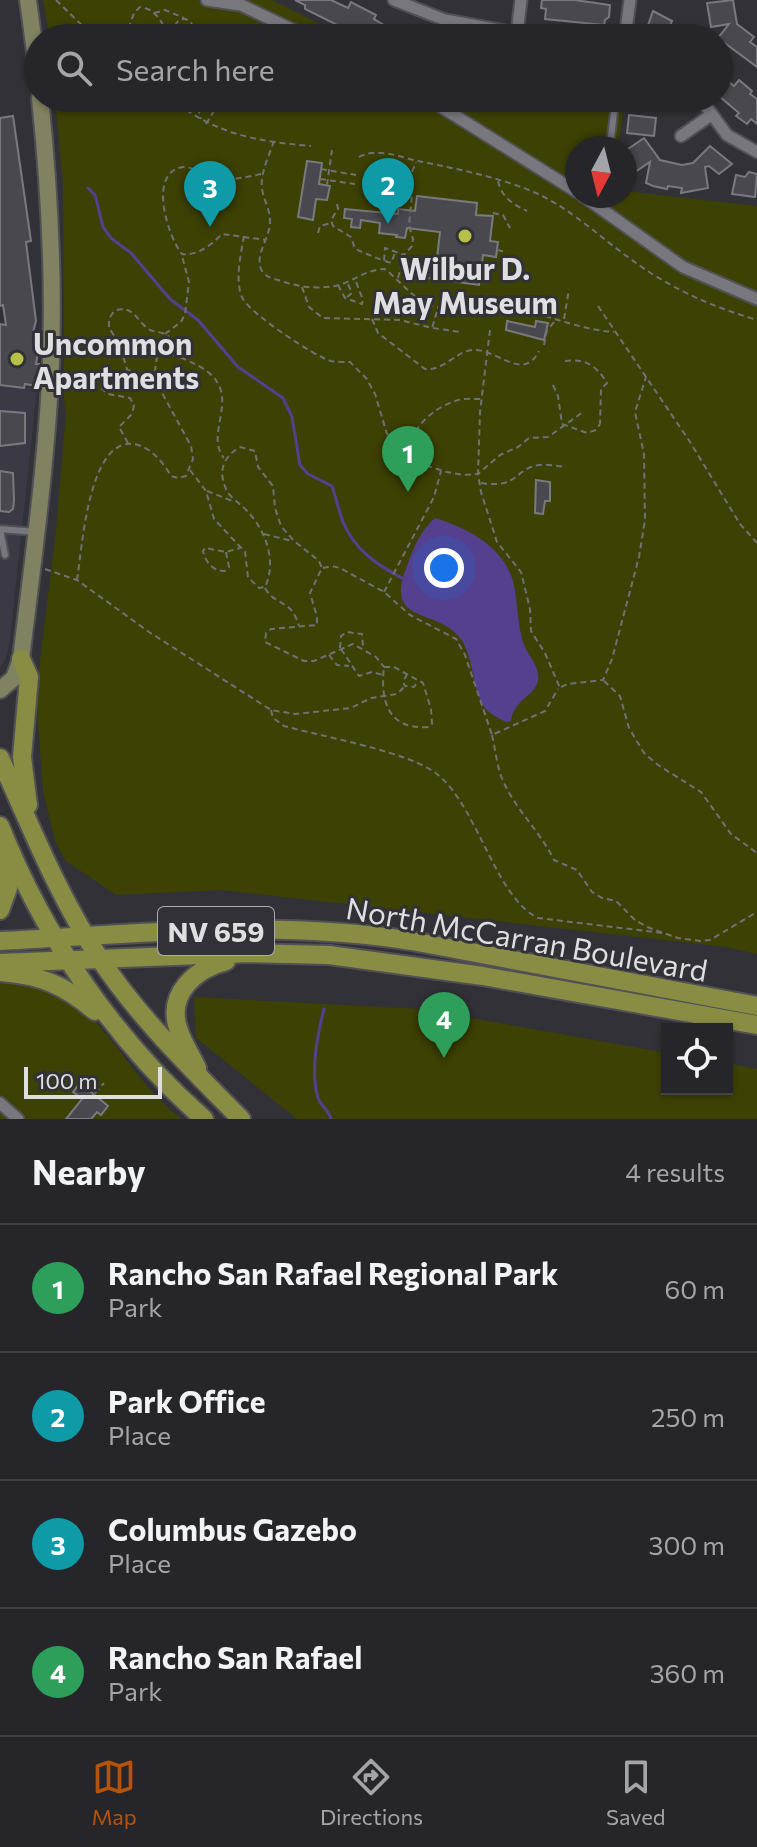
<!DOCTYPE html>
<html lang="en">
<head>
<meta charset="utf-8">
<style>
  body { margin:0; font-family:Commissioner,sans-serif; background:#2e2d31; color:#f1f3f6 }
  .controls { position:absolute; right:24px; bottom:24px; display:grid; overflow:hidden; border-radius:0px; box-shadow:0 2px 6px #0004 }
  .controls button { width:72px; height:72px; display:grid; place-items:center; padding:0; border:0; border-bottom:2px solid #424246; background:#262529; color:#f1f3f6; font:40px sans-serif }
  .compass { position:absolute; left:565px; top:136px; width:72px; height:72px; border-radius:50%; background:#262529; box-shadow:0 2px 6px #0004; rotate:187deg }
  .scale { position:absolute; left:24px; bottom:20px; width:138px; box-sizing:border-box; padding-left:8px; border:4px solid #dfdfe2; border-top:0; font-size:22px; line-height:28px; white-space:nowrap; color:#dfdfe2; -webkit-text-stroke:6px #323137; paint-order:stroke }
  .you { position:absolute; left:444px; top:568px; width:28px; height:28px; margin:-20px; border:6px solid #fff; border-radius:50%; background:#1a73e8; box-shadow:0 0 0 12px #1a73e833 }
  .badge { display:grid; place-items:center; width:52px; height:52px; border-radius:50%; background:#b45309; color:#fff; font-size:26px; font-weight:700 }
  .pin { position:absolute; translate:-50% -66px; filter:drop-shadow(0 2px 4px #0008) }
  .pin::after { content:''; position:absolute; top:42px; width:28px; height:24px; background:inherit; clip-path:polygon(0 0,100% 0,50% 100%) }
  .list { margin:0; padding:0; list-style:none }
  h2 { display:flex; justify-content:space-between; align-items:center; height:104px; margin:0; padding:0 32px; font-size:34px }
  h2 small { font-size:26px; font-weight:400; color:#a4a5a8 }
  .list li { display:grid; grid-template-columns:52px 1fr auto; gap:24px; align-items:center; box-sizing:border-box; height:128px; padding:0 32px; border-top:2px solid #424246 }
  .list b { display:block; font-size:30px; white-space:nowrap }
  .list p { margin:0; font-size:26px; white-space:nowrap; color:#a4a5a8 }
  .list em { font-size:26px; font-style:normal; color:#a4a5a8 }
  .icon { flex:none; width:44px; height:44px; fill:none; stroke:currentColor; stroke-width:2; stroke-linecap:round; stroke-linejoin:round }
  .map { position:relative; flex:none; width:757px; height:1119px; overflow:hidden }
  .search { position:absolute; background:#262529; box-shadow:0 2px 6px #0004; left:24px; right:24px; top:24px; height:88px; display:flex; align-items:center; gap:20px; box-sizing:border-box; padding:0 28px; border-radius:44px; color:#a4a5a8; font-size:30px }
  .sheet { height:616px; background:#262529 }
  nav { display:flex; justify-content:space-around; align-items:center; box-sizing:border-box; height:112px; border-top:2px solid #424246; background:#262529; font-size:22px; color:#a4a5a8 }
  nav a { display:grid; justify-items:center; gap:4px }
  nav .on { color:#b45309 }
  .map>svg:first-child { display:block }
  .built { fill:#3b3944 }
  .green { fill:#3d4104 }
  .water { fill:#54408f }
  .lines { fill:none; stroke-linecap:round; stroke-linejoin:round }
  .stream { stroke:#54408f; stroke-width:3 }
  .building { fill:#49484e; stroke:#7a797f; stroke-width:2 }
  .service-casing { stroke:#515055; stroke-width:10 }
  .minor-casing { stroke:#515055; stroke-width:15 }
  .secondary-casing { stroke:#515055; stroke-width:20 }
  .primary-casing { stroke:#515055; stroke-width:22 }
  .path { stroke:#717075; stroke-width:2; stroke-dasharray:6 4; stroke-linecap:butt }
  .service { stroke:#78777e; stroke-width:6 }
  .minor { stroke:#78777e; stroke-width:11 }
  .secondary { stroke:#808261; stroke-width:16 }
  .primary { stroke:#898d43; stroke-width:18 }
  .path-bridge { stroke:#717075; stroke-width:2; stroke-dasharray:6 4; stroke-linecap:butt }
  .poi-dot { fill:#b8c147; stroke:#323137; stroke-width:3 }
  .labels { text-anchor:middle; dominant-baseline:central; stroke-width:6; stroke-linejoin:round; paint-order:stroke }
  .shield { fill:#323137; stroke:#ababaf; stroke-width:2 }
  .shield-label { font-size:28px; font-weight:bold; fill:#dfdfe2 }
  .poi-label { font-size:30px; font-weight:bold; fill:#dfdfe2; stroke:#323137 }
  .street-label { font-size:30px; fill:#dfdfe2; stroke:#323137 }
</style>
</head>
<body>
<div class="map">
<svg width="757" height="1119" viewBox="0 0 757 1119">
  <rect width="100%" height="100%" fill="#323137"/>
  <polygon class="built" points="0,385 37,388 10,639 6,658 0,668"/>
  <g class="green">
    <polygon points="43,0 272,0 348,38 50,38"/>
    <polygon points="55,98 575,98 624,106 618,148 577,148 577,196 625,196 625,191 757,206 757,954 726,947 221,890 116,895 66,861 55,841 43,790 36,693 56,531 66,413 64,398 63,185"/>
    <path d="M21,978C38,986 69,996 82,1008C119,1042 139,1087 182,1119H0V979Z"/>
    <polygon points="194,997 421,1009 667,1053 667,1089 727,1089 727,1063 757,1069 757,1119 297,1119 196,1038"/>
  </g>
  <path class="water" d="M435,518C467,528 503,546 513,581C518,601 517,622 523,642C527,655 541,667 538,681C534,696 514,700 511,721L506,722C500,719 490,714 485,708C472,690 474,656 460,638C437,607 383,626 407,566C413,548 421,530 435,518Z"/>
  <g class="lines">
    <g class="stream">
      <path d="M88,188L95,195L103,227L112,239L131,253L170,299L198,320L238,367L283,398L292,417L300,465L308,474L332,486C336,498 339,511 343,522C354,549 377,565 402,578"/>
      <path d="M324,1009C317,1036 310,1071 318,1098C321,1106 329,1110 331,1119"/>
    </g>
  </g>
  <g class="building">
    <polygon points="295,0 331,0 348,8 351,2 376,15 374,19 384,25 399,33 402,26 412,30 409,37 411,38 363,38 305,9 305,5"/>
    <polygon points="542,0 575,0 610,5 609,17 605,20 604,25 545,19 546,9 541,8"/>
    <polygon points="733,0 737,24 754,37 750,42 757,47 757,67 718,38 729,24 711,27 707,3"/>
    <polygon points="653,11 672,21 665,38 651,38 652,34 646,31"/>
    <polygon points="719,57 731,68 723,77 734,86 739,80 752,91 750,94 757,99 757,124 751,119 747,124 736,116 739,113 719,96"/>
    <polygon points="629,115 656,118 654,136 627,133"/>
    <polygon points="13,116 31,241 26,242 36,321 33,332 37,333 35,344 39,345 36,364 39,364 37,386 25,384 24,388 0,385 0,324 6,325 3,305 0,306 0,118"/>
    <polygon points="644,138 660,160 682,165 693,163 710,146 732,164 719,174 709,166 705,167 708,188 681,193 682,188 668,186 667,189 653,186 646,183 650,162 629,176 625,170 625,163 630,159 625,151"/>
    <polygon points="307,161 322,163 319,184 330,186 327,200 316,199 313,220 298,217"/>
    <polygon points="749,172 757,174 755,197 732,194 736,175 745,177"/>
    <polygon points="417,196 477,203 476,215 493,216 490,241 498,242 496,257 483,255 479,285 426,278 429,258 437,258 440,232 407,228 405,238 396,237 397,235 379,233 380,223 361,220 360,228 351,227 352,219 344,218 345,209 398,214 398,209 415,211"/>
    <polygon points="507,321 535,327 536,321 548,323 544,340 506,330"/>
    <polygon points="0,411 25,413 25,443 0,446"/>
    <polygon points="0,471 13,473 14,500 13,509 9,512 0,511"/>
    <polygon points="536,480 550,482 550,501 545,501 543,514 535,513"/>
    <polygon points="80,1083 108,1106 101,1115 97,1112 91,1119 66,1119 82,1099 73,1092"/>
  </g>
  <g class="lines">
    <g class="service-casing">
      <g id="service">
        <polyline points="605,148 611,137 615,105"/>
        <polyline points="5,555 0,529 36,532"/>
      </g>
    </g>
    <g class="minor-casing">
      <g id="minor">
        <polyline points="207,0 241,5 310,38"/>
        <polyline points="394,0 445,20 543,38"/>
        <polyline points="517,33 521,0"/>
        <polyline points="625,38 630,0"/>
        <polyline points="427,98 577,192"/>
        <polyline points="700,98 727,135 757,152"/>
        <polyline points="615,105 616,98"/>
        <polyline points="681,136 711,115"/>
        <polyline points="583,196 683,267 757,299"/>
        <polyline points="0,1103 18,1119"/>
      </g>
    </g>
    <g class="secondary-casing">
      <g id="secondary">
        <polyline points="28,0 38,74"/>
        <path d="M0,690L14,678L21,659C33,561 47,460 51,361C54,273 49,185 40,98"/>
      </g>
    </g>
    <g class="primary-casing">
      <g id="primary">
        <polyline points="21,659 29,677 22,757 28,805"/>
        <path d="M0,758C31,827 58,896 100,959C140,1019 191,1068 241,1119"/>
        <path d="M0,826C44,937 114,1040 204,1119"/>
        <polyline points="0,910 8,888 7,855"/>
        <path d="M0,941C136,934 277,919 412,941L757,1006"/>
        <polyline points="0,963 248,953 329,955 483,976 757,1025"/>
        <path d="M0,972C41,975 64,985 95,1011"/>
        <path d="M197,1068C191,1055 182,1042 178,1028C167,993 196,969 226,961"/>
      </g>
    </g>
    <g class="path">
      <polyline points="56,0 95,38"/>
      <polyline points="154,13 165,10 184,18"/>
      <circle cx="184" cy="28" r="9"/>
      <polyline points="195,30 211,36"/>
      <path d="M125,38L134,13L140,7C157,9 163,24 169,38"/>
      <path d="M210,38C220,28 232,28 243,38"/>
      <path d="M170,98C215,134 254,141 311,146"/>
      <polyline points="195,98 201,119"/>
      <polyline points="206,124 222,98"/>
      <path d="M274,141C269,156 260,173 262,189C264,201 271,211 270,224C269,237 257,253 260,266C262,275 270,278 278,280C297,287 320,290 339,285C355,280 368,269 385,269C401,282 413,299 433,306C451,313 470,303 488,304C532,307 571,329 614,332"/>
      <path d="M359,157C377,147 400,157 418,161C457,169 499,177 536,193C573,210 603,240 636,263C674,290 713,307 757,320"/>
      <polyline points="321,169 356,175"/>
      <polyline points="412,172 416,162"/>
      <path d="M261,174C245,177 227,182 211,179C201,177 195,166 183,167C147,172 168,237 182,254C198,256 211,245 222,234L266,240"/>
      <polyline points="320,179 355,184"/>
      <path d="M498,181C502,198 513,204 527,211"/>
      <polyline points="327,185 332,150"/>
      <polyline points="337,204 338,209 331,220 333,226 351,237 355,249 384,261 385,248 404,255"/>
      <polyline points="493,213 503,215 510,228"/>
      <polyline points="318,233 320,226 331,223"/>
      <path d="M244,236C241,254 234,282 243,299C250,313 315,357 331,361C337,362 344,362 350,362L366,378L375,394L387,434L401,441L409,442"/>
      <polyline points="497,250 507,252"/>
      <polyline points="385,261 391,263 395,253"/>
      <polyline points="398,278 404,255 412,246 413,239 409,225 412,195"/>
      <polyline points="338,285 345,298 362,304 363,300 355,279"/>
      <polyline points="302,287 309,307 323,318 400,320 432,328 438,308"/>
      <polyline points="347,297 352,293 347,282"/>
      <polyline points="598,306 690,442 740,524 757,543"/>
      <path d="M372,319L378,333L425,369C444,371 455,352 472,350C497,348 523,383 539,351"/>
      <polyline points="564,319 569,289"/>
      <polyline points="433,328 460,332"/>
      <polyline points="490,330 480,412 478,474 481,492 497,542 521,572 530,609 531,631 545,653 560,688"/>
      <polyline points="165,334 181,322 185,314 189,282 182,256"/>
      <polyline points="544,345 547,330 556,320"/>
      <path d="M565,361C585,358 597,366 607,383L601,389L600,424"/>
      <polyline points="128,370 155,382"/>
      <polyline points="553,385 558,396 562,424"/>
      <path d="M480,399C472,399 463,398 455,401C433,408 405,432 411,456L418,463L447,472L463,475L478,474L500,455L518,447L529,438L548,437L583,412"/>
      <path d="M128,443L119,427L132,414L134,405L130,398L108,394L102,389L104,376L126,373L127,369L119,343L109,328V319L114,311C132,304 136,319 147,328C153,333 161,331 167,335C173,340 172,348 172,355"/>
      <path d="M190,470L206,491L214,519L245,552L248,577L259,588L265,587C277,562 266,531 248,512C241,504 230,498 226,489C218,471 223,457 240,447L255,451L258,467L273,486L275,508L281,526L294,541L319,561L322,568L310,593L317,617V625L271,629L266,633L265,642L304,661H314L353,644L376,657L384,667"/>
      <path d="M481,483C520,489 513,469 539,465C548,464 557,466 565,467"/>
      <polyline points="207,491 235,502"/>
      <polyline points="264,534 292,541"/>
      <path d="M226,552L229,567L225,571C213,571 206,563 203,551L205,548L226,552L240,548"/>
      <polyline points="323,568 332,566 340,568 384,592 410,615 456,639 465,655 492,735 545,711 558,689"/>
      <polyline points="45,569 77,580 149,632 271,710 295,714 351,708 371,698 397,694 405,686"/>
      <path d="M77,580C82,550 88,439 133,444C150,446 163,462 171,476L178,478L186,476L193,459L191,446L154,378L157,356C168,352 178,356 188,361C253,387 201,430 224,458"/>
      <path d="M265,588C276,607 291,598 299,626"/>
      <polyline points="384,592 434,497 441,471"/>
      <polyline points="340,648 341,636 347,632 362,634 363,647"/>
      <polyline points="341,649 359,676 372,672 383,675"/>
      <polyline points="329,655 337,665 349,666"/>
      <path d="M384,667H394L423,683L431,709L432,724L428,727C388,730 380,701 384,667Z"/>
      <polyline points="407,674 403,682 405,686 414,687 418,681"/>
      <polyline points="604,681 620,696 629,728 644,753 658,765 701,792 731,834 757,853"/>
      <polyline points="561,687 568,684 603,680 612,659 639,557 645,520 644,454 635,412 646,377"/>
      <path d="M271,710L273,718L284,726C320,736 410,752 437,774C478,807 495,897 538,918L663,933"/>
      <path d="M492,735C496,752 497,770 505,785C518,812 541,833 554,860L577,870L592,892L602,898L616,901L635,920L647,927L678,938L700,941L710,940L757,912"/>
      <polyline points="95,1093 104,1083"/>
    </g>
    <use href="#service" class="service"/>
    <use href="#minor" class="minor"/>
    <use href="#secondary" class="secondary"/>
    <use href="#primary" class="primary"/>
    <polyline class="path-bridge" points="562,424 587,433 596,430 600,424"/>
  </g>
  <g class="poi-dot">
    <circle cx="465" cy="236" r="8"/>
    <circle cx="17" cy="359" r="8"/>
  </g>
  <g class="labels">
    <rect class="shield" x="158" y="907" width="116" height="48" rx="6"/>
    <g class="shield-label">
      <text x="216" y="931">NV 659</text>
    </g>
    <g class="poi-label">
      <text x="465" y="267">Wilbur D.<tspan x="465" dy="34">May Museum</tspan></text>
      <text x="33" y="342" text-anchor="start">Uncommon<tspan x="33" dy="34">Apartments</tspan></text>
    </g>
    <g class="street-label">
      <text transform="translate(527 938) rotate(10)">North McCarran Boulevard</text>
    </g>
  </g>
</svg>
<div class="controls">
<button><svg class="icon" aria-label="locate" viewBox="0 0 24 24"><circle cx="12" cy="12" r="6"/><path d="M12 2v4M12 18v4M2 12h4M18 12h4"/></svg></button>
</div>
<svg class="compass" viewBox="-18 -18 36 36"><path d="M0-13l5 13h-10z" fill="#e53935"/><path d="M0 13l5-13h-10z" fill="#a4a5a8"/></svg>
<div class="scale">100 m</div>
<div class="you"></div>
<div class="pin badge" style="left:408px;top:492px;background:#2e9e5b">1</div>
<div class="pin badge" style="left:388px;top:224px;background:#0f9aa8">2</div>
<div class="pin badge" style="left:210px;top:227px;background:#0f9aa8">3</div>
<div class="pin badge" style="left:444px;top:1058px;background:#2e9e5b">4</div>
<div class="search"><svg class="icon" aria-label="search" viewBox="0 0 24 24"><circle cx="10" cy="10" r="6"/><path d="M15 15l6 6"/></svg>Search here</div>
</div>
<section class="sheet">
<h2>Nearby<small>4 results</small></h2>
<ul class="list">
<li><span class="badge" style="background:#2e9e5b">1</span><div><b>Rancho San Rafael Regional Park</b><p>Park</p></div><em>60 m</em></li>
<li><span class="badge" style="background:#0f9aa8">2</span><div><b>Park Office</b><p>Place</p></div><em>250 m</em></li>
<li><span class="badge" style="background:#0f9aa8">3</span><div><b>Columbus Gazebo</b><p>Place</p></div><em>300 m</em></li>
<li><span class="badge" style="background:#2e9e5b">4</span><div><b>Rancho San Rafael</b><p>Park</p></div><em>360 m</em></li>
</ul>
</section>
<nav>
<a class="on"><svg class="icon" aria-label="map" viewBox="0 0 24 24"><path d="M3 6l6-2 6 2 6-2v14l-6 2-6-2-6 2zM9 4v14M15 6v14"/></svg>Map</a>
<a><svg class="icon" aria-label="directions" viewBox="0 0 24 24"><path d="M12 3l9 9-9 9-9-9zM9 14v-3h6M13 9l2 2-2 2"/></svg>Directions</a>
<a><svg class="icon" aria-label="saved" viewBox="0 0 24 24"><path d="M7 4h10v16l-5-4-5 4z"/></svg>Saved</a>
</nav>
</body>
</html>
